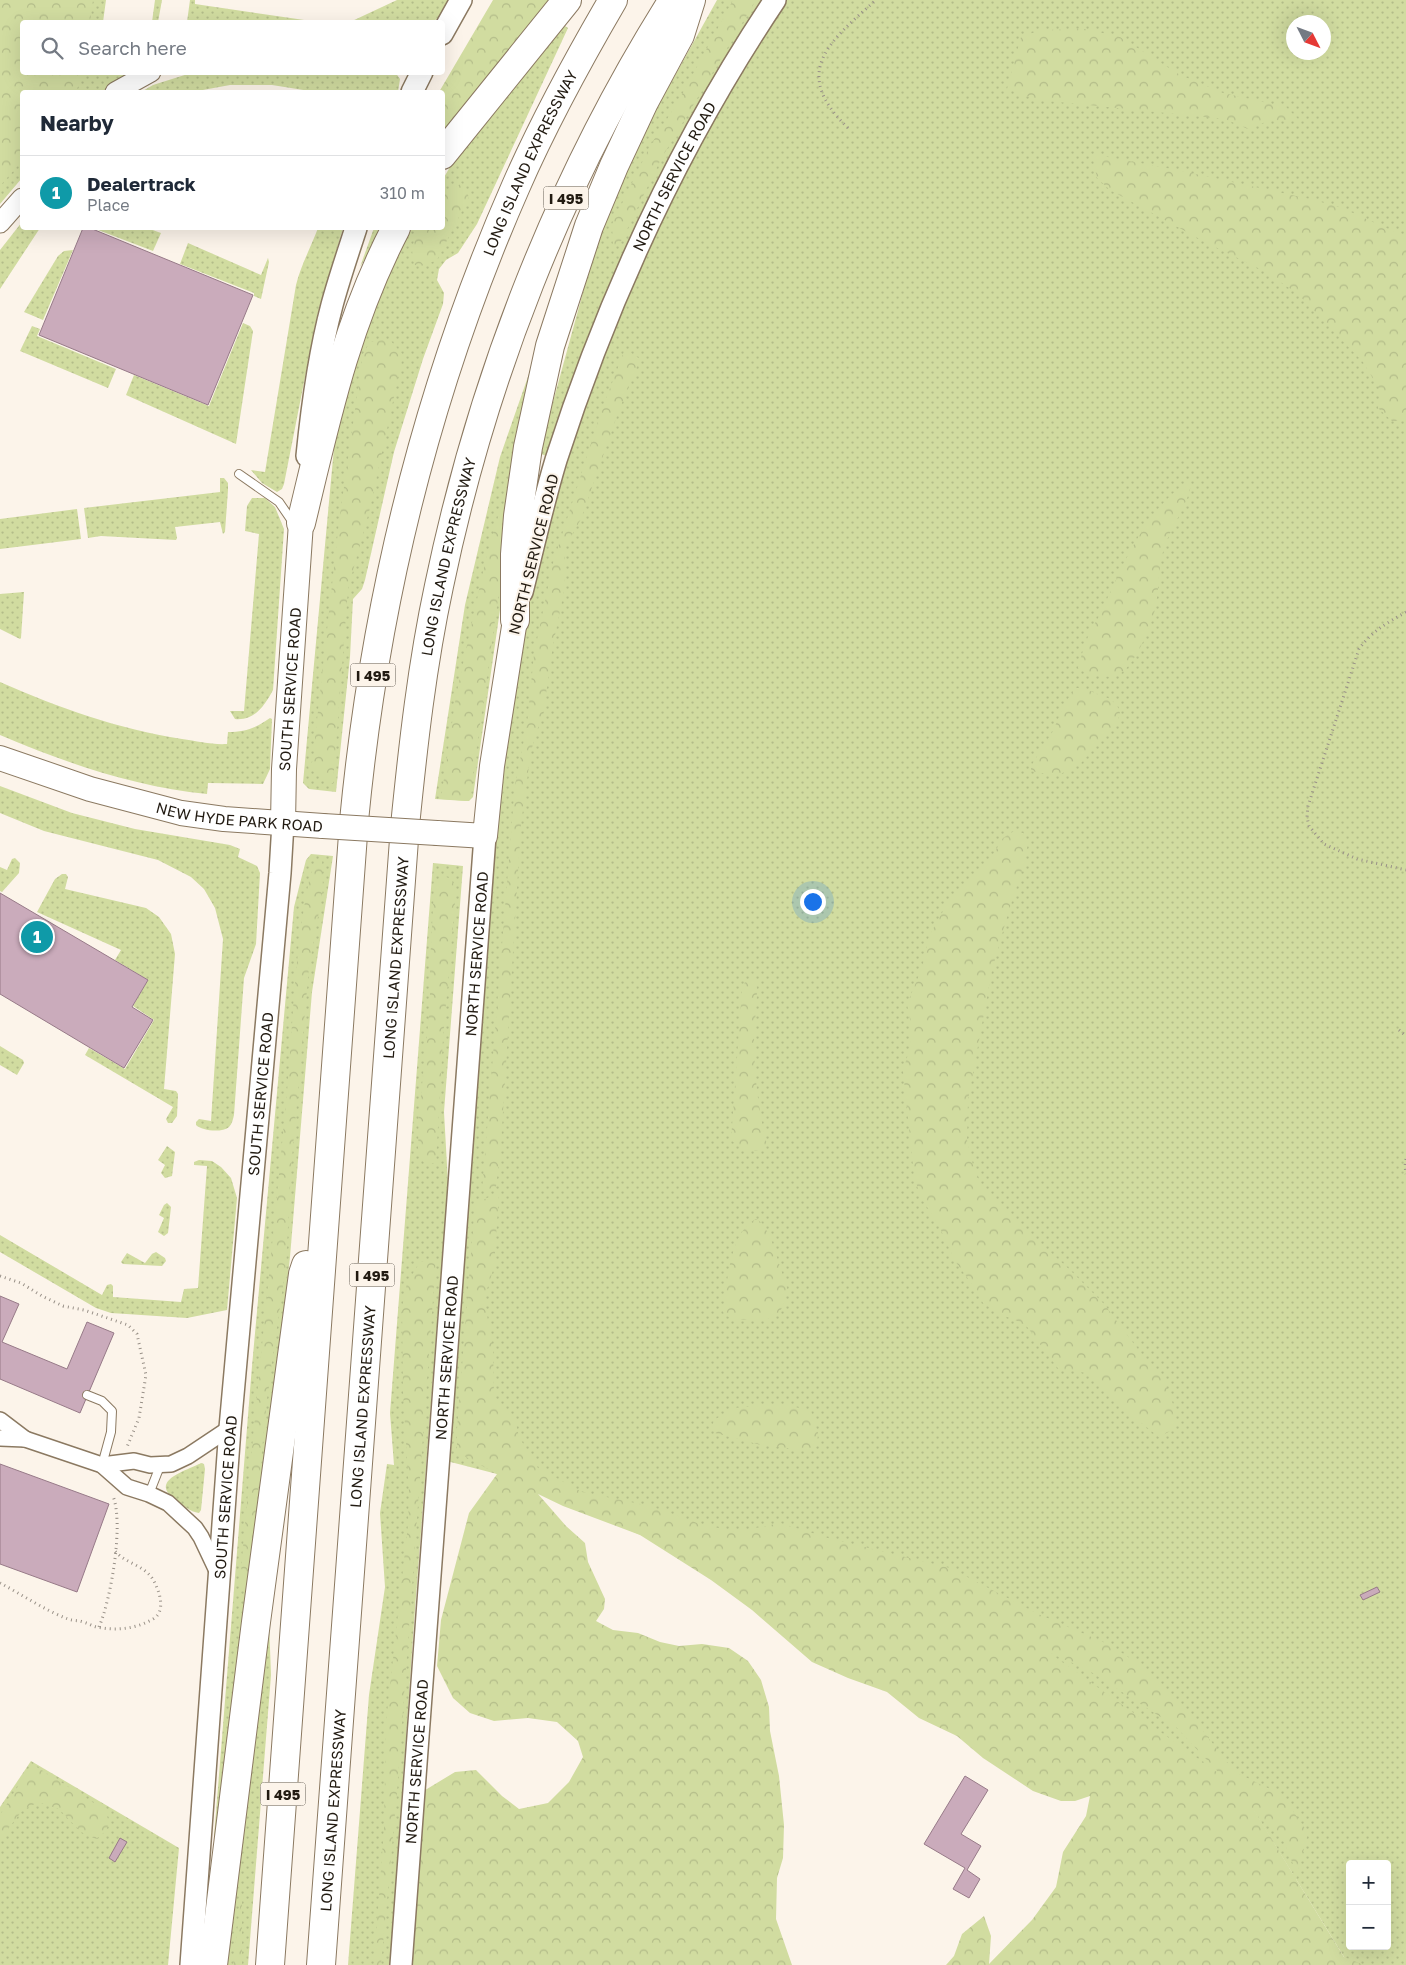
<!DOCTYPE html>
<html lang="en">
<head>
<meta charset="utf-8">
<style>
  body { margin:0; font-family:"Golos Text",sans-serif; background:#f6f6f7; color:#1f2937 }
  .controls { position:absolute; right:15px; bottom:15px; display:grid; overflow:hidden; border-radius:5px; box-shadow:0 5px 20px #0002 }
  .controls button { width:45px; height:45px; display:grid; place-items:center; padding:0; border:0; border-bottom:1px solid #e0e1e3; background:#fff; color:#1f2937; font:25px sans-serif }
  .compass { position:absolute; left:1286px; top:15px; width:45px; height:45px; border-radius:50%; background:#fff; box-shadow:0 5px 20px #0002; rotate:132deg }
  .you { position:absolute; left:812px; top:901px; width:18px; height:18px; margin:-12px; border:4px solid #fff; border-radius:50%; background:#1a73e8; box-shadow:0 0 0 8px #1a73e833 }
  .badge { display:grid; place-items:center; width:32px; height:32px; border-radius:50%; background:#0f766e; color:#fff; font-size:16px; font-weight:700 }
  .pin { position:absolute; translate:-50% -50%; border:2px solid #fff; box-shadow:0 1px 5px #0006 }
  .list { margin:0; padding:0; list-style:none }
  h2 { display:flex; justify-content:space-between; align-items:center; height:65px; margin:0; padding:0 20px; font-size:21px }
  h2 small { font-size:16px; font-weight:400; color:#747a83 }
  .list li { display:grid; grid-template-columns:32px 1fr auto; gap:15px; align-items:center; box-sizing:border-box; height:75px; padding:0 20px; border-top:1px solid #e0e1e3 }
  .list b { display:block; font-size:19px; white-space:nowrap }
  .list p { margin:0; font-size:16px; white-space:nowrap; color:#747a83 }
  .list em { font-size:16px; font-style:normal; color:#747a83 }
  .icon { flex:none; width:28px; height:28px; fill:none; stroke:currentColor; stroke-width:2; stroke-linecap:round; stroke-linejoin:round }
  .map { position:relative; flex:none; width:1406px; height:1965px; overflow:hidden }
  .search { position:absolute; background:#fff; box-shadow:0 5px 20px #0002; left:20px; top:20px; width:425px; height:55px; display:flex; align-items:center; gap:12px; box-sizing:border-box; padding:0 18px; border-radius:5px; color:#747a83; font-size:19px }
  .panel { position:absolute; background:#fff; box-shadow:0 5px 20px #0002; left:20px; top:90px; width:425px; height:140px; border-radius:5px }
  .map>svg:first-child { display:block }
  .grass { fill:url(#grass-dots); fill-rule:evenodd }
  .forest { fill:url(#forest-crowns); fill-rule:evenodd }
  .building { fill:#caabbb; stroke:#977a88 }
  .lines { fill:none; stroke-linecap:round; stroke-linejoin:round }
  .service-casing { stroke:#8b7961; stroke-width:10 }
  .minor-casing { stroke:#8b7961; stroke-width:18 }
  .tertiary-casing { stroke:#8b7961; stroke-width:21 }
  .secondary-casing { stroke:#8b7961; stroke-width:24 }
  .primary-casing { stroke:#8b7961; stroke-width:26 }
  .motorway-casing { stroke:#8b7961; stroke-width:30 }
  .path { stroke:#989087; stroke-width:3; stroke-dasharray:1 4; stroke-linecap:butt }
  .service { stroke:#fff; stroke-width:8 }
  .minor { stroke:#fff; stroke-width:15 }
  .tertiary { stroke:#fff; stroke-width:19 }
  .secondary { stroke:#fff; stroke-width:21 }
  .primary { stroke:#fff; stroke-width:24 }
  .motorway { stroke:#fff; stroke-width:28 }
  .primary-bridge-casing { stroke:#8b7961; stroke-width:26; stroke-linecap:butt }
  .primary-bridge { stroke:#fff; stroke-width:24 }
  .labels { text-anchor:middle; dominant-baseline:central; stroke-width:4; stroke-linejoin:round; paint-order:stroke }
  .shield { fill:#fcf4ea; stroke:#635c53; stroke-width:1 }
  .shield-label { font-size:14px; font-weight:bold; fill:#221b12 }
  .street-label { font-size:15px; fill:#221b12; stroke:#fcf4ea }
</style>
</head>
<body>
<div class="map">
<svg width="1406" height="1965" viewBox="0 0 1406 1965">
  <defs>
    <pattern id="grass-dots" width="8" height="8" patternUnits="userSpaceOnUse" patternTransform="scale(1.25)"><rect width="8" height="8" fill="#d1dca0"/><path d="M2 2h.1M6 6h.1" fill="none" stroke="#b3bc89" stroke-width="1.8" stroke-linecap="round"/></pattern>
    <pattern id="forest-crowns" width="20" height="18" patternUnits="userSpaceOnUse" patternTransform="scale(1.25)"><rect width="20" height="18" fill="#d1dca0"/><path d="M2 6a3 3 0 1 1 6 0M12 15a3 3 0 1 1 6 0" fill="none" stroke="#b3bc89"/></pattern>
  </defs>
  <rect width="100%" height="100%" fill="#fcf4ea"/>
  <g class="grass">
    <polygon points="0,0 106,0 103,22 22,22 22,72 130,73 102,92 22,92 22,178 0,204"/>
    <polygon points="155,0 162,0 158,22 152,22"/>
    <polygon points="190,0 195,0 195,4 318,22 187,22"/>
    <polygon points="397,0 450,0 439,17 433,22 350,22"/>
    <polygon points="717,0 763,0 754,12 644,207 546,456 539,453 611,190"/>
    <path d="M775,0H1406V1965H1349L1241,1790L497,1474L439,1459L515,620L617,295ZM1294,22H1324V52H1294ZM1350,1864H1387V1946H1350Z"/>
    <polygon points="565,26 568,28 477,224 458,253 446,260 439,269 437,280 444,293 443,304 423,359 394,452 365,580 362,589 353,599 350,657 336,792 309,789 303,783 335,437 356,350 400,248 412,228 442,228 443,179 454,160 508,89"/>
    <polygon points="395,72 400,79 398,92 316,92 272,85 230,85 192,92 141,92 153,85 191,73"/>
    <polygon points="22,222 22,228 40,228 0,289 0,250"/>
    <polygon points="93,228 147,228 161,233 153,251"/>
    <path d="M318,228H343L317,316L284,484L282,489L277,492L262,483L251,470L265,472L296,285C301,265 311,247 318,228Z"/>
    <polygon points="374,228 384,228 360,267"/>
    <polygon points="188,243 261,275 268,258 269,262 261,299 254,296 254,293 180,264"/>
    <polygon points="73,250 43,320 24,312 58,256 64,251"/>
    <polygon points="243,323 250,326 253,331 236,444 126,395 134,375 209,406"/>
    <polygon points="546,325 502,596 473,797 469,801 465,801 435,799 465,605 500,457"/>
    <polygon points="32,326 40,329 37,336 116,369 108,388 20,351"/>
    <polygon points="220,478 224,478 228,483 228,490 225,532 223,534 220,522 175,527 177,538 176,540 101,536 88,538 84,508 220,492"/>
    <path d="M252,498H265L275,507L284,529L273,690C265,705 255,721 235,719L230,711H244L259,534L245,531L247,506Z"/>
    <polygon points="77,509 81,539 0,549 0,519"/>
    <polygon points="24,592 21,638 20,639 0,629 0,594"/>
    <path d="M0,682C59,708 118,729 182,739C197,741 212,745 227,744L228,732C245,732 256,728 270,718L272,719L270,769L263,784L208,783L207,794C135,787 66,763 0,735Z"/>
    <path d="M0,786L72,813L135,829L230,845L240,849L238,857L257,866L260,873L256,944L244,978L234,1115C233,1119 232,1124 229,1127C222,1133 202,1131 196,1125V1122L199,1119L211,1121L223,939L215,908L204,889L191,877L158,860L44,831L0,813Z"/>
    <polygon points="311,854 333,856 312,992 290,1257 272,1423 221,1826 214,1837 252,1366 294,907 306,860"/>
    <polygon points="15,858 20,863 19,873 2,892 0,891 0,867 7,870 12,859"/>
    <polygon points="433,863 463,866 444,1112 448,1183 415,1609 390,1965 348,1965 369,1695 385,1587 380,1513 387,1464 394,1465 390,1413"/>
    <polygon points="62,874 66,874 68,877 65,889 146,908 159,917 171,934 175,954 164,1089 176,1091 178,1094 177,1116 172,1123 168,1123 166,1119 173,1107 85,1055 89,1048 125,1069 154,1020 133,1006 148,980 115,960 121,950 37,912 55,879"/>
    <polygon points="0,1046 23,1060 24,1063 17,1075 0,1065"/>
    <polygon points="167,1146 175,1152 172,1176 165,1178 161,1173 165,1165 158,1160"/>
    <polygon points="199,1160 212,1161 221,1167 231,1178 237,1198 227,1310 187,1318 111,1313 96,1308 0,1252 0,1235 102,1295 107,1285 111,1284 113,1286 113,1297 181,1302 184,1289 198,1288 207,1166 194,1165 194,1162"/>
    <polygon points="167,1203 171,1207 168,1233 164,1236 158,1232 164,1218 159,1215 164,1205"/>
    <polygon points="156,1252 165,1258 166,1261 162,1266 123,1264 121,1262 127,1253 145,1263 152,1254"/>
    <path d="M201,1463L204,1464L205,1469L201,1510L199,1513C190,1512 183,1505 175,1499C148,1480 189,1470 201,1463Z"/>
    <polygon points="269,1622 271,1675 248,1965 225,1965"/>
    <polygon points="31,1761 179,1848 168,1965 0,1965 0,1807"/>
  </g>
  <g class="forest">
    <polygon points="0,0 93,0 90,22 22,22 22,72 83,73 76,92 22,92 22,161 0,186"/>
    <polygon points="493,0 552,0 468,106 443,130 442,92 439,92"/>
    <polygon points="733,0 756,0 661,159 622,240 613,248 612,224 650,146 679,100"/>
    <polygon points="1085,29 1120,37 1180,75 1223,93 1286,107 1298,119 1268,121 1248,129 1225,119 1039,100 1007,89 1021,37 1041,30"/>
    <polygon points="1092,154 1182,171 1314,200 1342,208 1404,236 1406,240 1406,421 1392,421 1378,408 1381,392 1363,362 1298,294 1264,271 1205,242 1110,190 1097,178"/>
    <path d="M462,183L469,197L437,260L421,266L415,265C409,252 414,240 419,228H442L443,194Z"/>
    <polygon points="389,339 403,355 370,508 348,589 333,783 328,783 308,767 315,758 314,747 339,522 363,354 370,342"/>
    <polygon points="625,349 640,359 619,410 581,519 565,547 564,591 553,645 544,708 531,751 521,824 501,1144 496,1187 482,1191 515,785 527,725 534,654 553,563 602,409"/>
    <path d="M1189,481L1191,485C1186,510 1167,531 1162,556C1158,573 1159,592 1155,609C1152,625 1135,664 1121,673C1109,680 1088,676 1078,668C1081,656 1085,643 1090,632C1094,624 1100,616 1103,608C1124,563 1145,510 1189,481Z"/>
    <polygon points="503,509 506,516 498,599 469,801 441,799 456,696 486,558 500,510"/>
    <polygon points="1075,688 1083,688 1110,699 1117,705 1120,713 1117,723 1081,763 1057,776 1031,771 1031,766 1053,731 1064,705"/>
    <polygon points="1014,831 1023,833 1028,843 1024,864 1009,910 992,970 968,1100 967,1140 973,1165 981,1185 1000,1206 1071,1271 1104,1304 1140,1352 1163,1378 1176,1412 1174,1429 1159,1437 1111,1399 1089,1374 1073,1370 1060,1371 1025,1324 1002,1315 983,1303 977,1291 955,1261 938,1224 920,1196 914,1175 903,1071 911,1044 910,1019 907,1004 922,968 929,936 947,904 988,863 1003,838"/>
    <path d="M322,858L323,889L309,967L291,1169L286,1265L268,1389L250,1573L246,1586L240,1583C253,1426 270,1270 285,1113C293,1036 293,957 309,881C311,871 315,865 322,858Z"/>
    <polygon points="444,876 451,879 456,890 443,1038 436,1162 426,1166 418,1153 419,1115 430,1005 430,963 434,889 439,880"/>
    <path d="M751,980L756,982C759,990 754,1025 754,1036C754,1073 758,1109 767,1145C756,1156 741,1149 731,1140L742,990L744,983Z"/>
    <path d="M499,1192L494,1267L484,1299L493,1348L494,1396L515,1419L519,1437L538,1468L582,1492L650,1506L700,1524L737,1532L780,1523L828,1538L950,1568L1038,1614L1110,1645L1143,1667L1199,1726L1235,1772L1282,1795L1308,1833L1296,1879L1344,1957L1364,1965H946L954,1956L962,1934L984,1916L991,1936L989,1964L1032,1920L1056,1887L1063,1852L1086,1816L1090,1796L1075,1801H1061L1033,1791L983,1758L957,1736L919,1718L887,1692L848,1678L812,1662L752,1610L711,1580L640,1535L563,1506L538,1494L566,1526L585,1543L588,1562L605,1599L604,1609L596,1621L613,1630L638,1633L660,1642L679,1646L702,1644L729,1648L748,1661L761,1680L769,1707L770,1731L779,1776L784,1825L783,1858L777,1878L776,1919L792,1965H401L422,1792L455,1772L476,1770L502,1796L519,1809L548,1803L569,1782L583,1757L578,1741L557,1722L528,1718L494,1721L470,1713L453,1698L437,1666L441,1620L469,1513L497,1474L457,1452V1429L475,1204ZM1048,1652L1088,1670L1176,1727L1221,1775ZM1254,1810L1283,1840L1295,1869L1293,1874Z"/>
    <path d="M756,1219L762,1223L770,1236L787,1288L784,1303L779,1314L768,1319L738,1320L727,1316L723,1312C727,1286 729,1232 756,1219Z"/>
    <polygon points="436,1258 397,1792 381,1965 374,1965 384,1828 386,1722 408,1525 409,1492 403,1392 402,1307 407,1283 420,1262"/>
    <polygon points="783,1404 811,1411 818,1433 817,1446 812,1451 761,1445 715,1433 712,1427 714,1420 734,1408"/>
    <polygon points="32,1764 105,1810 109,1822 106,1831 96,1839 81,1832 59,1809 38,1802 22,1811 0,1839 0,1815"/>
    <polygon points="242,1891 242,1965 233,1965"/>
  </g>
  <g class="building">
    <polygon points="83,228 90,228 253,295 208,405 39,335"/>
    <polygon points="0,893 148,980 132,1007 153,1020 124,1068 0,994"/>
    <polygon points="0,1296 19,1304 2,1342 67,1369 87,1322 114,1333 80,1413 0,1379"/>
    <polygon points="0,1464 109,1504 77,1592 0,1564"/>
    <polygon points="1377,1587 1380,1592 1363,1600 1360,1595"/>
    <polygon points="965,1776 988,1790 961,1834 981,1846 967,1870 980,1879 969,1898 953,1889 965,1868 924,1844"/>
    <polygon points="120,1838 127,1842 115,1862 109,1858"/>
  </g>
  <g class="lines">
    <g class="service-casing">
      <g id="service">
        <polyline points="239,474 279,502 294,524"/>
        <polyline points="87,1395 102,1401 112,1411 111,1432 102,1465"/>
        <polyline points="149,1494 160,1466"/>
      </g>
    </g>
    <g class="minor-casing">
      <g id="minor">
        <polyline points="0,1420 25,1439"/>
        <polyline points="0,1438 25,1439 102,1465 127,1487 149,1494 168,1503 195,1528 201,1537 219,1575"/>
        <polyline points="102,1465 134,1461 150,1465 171,1464 188,1456 230,1428"/>
      </g>
    </g>
    <g class="tertiary-casing">
      <g id="tertiary">
        <polyline points="115,92 151,72"/>
        <polyline points="0,223 22,198"/>
      </g>
    </g>
    <g class="secondary-casing">
      <g id="secondary">
        <polyline points="442,34 461,0"/>
        <polyline points="412,92 422,72"/>
        <path d="M307,456C312,406 319,354 332,305C339,279 348,253 356,228"/>
        <path id="s1" d="M522,592C533,548 543,503 556,460C608,298 680,142 775,0"/>
        <path id="s2" d="M191,1965L230,1428L280,873L283,823"/>
        <path id="s3" d="M401,1965L485,836"/>
      </g>
    </g>
    <g class="primary-casing">
      <g id="primary">
        <path id="s4" d="M0,758L90,789L181,813L224,819L323,826"/>
        <path id="s5" d="M283,823L284,769L301,523"/>
        <polyline points="437,833 485,836 492,766 515,620"/>
      </g>
    </g>
    <g class="motorway-casing">
      <g id="motorway">
        <polyline points="442,155 567,0"/>
        <path d="M301,523C326,419 346,324 396,228"/>
        <polyline points="515,620 515,554 518,516 528,447 550,346 589,226 614,166 644,102 680,35 691,0"/>
        <polyline points="213,1965 256,1622 303,1274 306,1265"/>
        <path id="s6" d="M270,1965L354,821C375,601 427,388 516,186C544,122 578,60 613,0"/>
        <path id="s7" d="M321,1965L405,826C413,746 422,665 439,586C482,379 560,179 673,0"/>
      </g>
    </g>
    <g class="path">
      <path d="M848,128C790,72 829,42 876,0"/>
      <path d="M1406,612C1387,623 1372,631 1359,649L1308,806L1307,817L1309,826L1324,844L1357,859L1406,870"/>
      <polyline points="1399,1030 1406,1036"/>
      <polyline points="1406,1159 1405,1166 1406,1174"/>
      <polyline points="0,1276 21,1283 42,1296 63,1306 84,1310 128,1325 137,1334 146,1375 139,1418 127,1447"/>
      <path d="M0,1583C21,1594 46,1611 68,1619C73,1621 78,1620 83,1622C88,1623 92,1626 97,1627C116,1631 136,1629 153,1619C167,1611 159,1589 152,1578C143,1565 125,1563 115,1551"/>
      <path d="M99,1627C111,1599 124,1524 113,1496"/>
    </g>
    <use href="#service" class="service"/>
    <use href="#minor" class="minor"/>
    <use href="#tertiary" class="tertiary"/>
    <use href="#secondary" class="secondary"/>
    <use href="#primary" class="primary"/>
    <use href="#motorway" class="motorway"/>
    <g class="primary-bridge-casing">
      <polyline id="primary-bridge" points="323,826 437,833"/>
    </g>
    <use href="#primary-bridge" class="primary-bridge"/>
  </g>
  <g class="labels">
    <g class="shield">
      <rect x="543.5" y="186.5" width="45" height="23" rx="4"/>
      <rect x="350.5" y="663.5" width="45" height="23" rx="4"/>
      <rect x="349.5" y="1263.5" width="45" height="23" rx="4"/>
      <rect x="260.5" y="1782.5" width="45" height="23" rx="4"/>
    </g>
    <g class="shield-label">
      <text x="566" y="198">I 495</text>
      <text x="373" y="675">I 495</text>
      <text x="372" y="1275">I 495</text>
      <text x="283" y="1794">I 495</text>
    </g>
    <g class="street-label">
      <text stroke="none"><textPath href="#s6" startOffset="1832">LONG ISLAND EXPRESSWAY</textPath></text>
      <text stroke="none"><textPath href="#s1" startOffset="444">NORTH SERVICE ROAD</textPath></text>
      <text transform="translate(533 554) rotate(-76)">NORTH SERVICE ROAD</text>
      <text stroke="none"><textPath href="#s7" startOffset="1415">LONG ISLAND EXPRESSWAY</textPath></text>
      <text stroke="none"><textPath href="#s5" startOffset="134">SOUTH SERVICE ROAD</textPath></text>
      <text stroke="none"><textPath href="#s4" startOffset="248">NEW HYDE PARK ROAD</textPath></text>
      <text stroke="none"><textPath href="#s3" startOffset="1014">NORTH SERVICE ROAD</textPath></text>
      <text stroke="none"><textPath href="#s7" startOffset="1010">LONG ISLAND EXPRESSWAY</textPath></text>
      <text stroke="none"><textPath href="#s2" startOffset="874">SOUTH SERVICE ROAD</textPath></text>
      <text stroke="none"><textPath href="#s3" startOffset="609">NORTH SERVICE ROAD</textPath></text>
      <text stroke="none"><textPath href="#s7" startOffset="560">LONG ISLAND EXPRESSWAY</textPath></text>
      <text stroke="none"><textPath href="#s2" startOffset="469">SOUTH SERVICE ROAD</textPath></text>
      <text stroke="none"><textPath href="#s3" startOffset="204">NORTH SERVICE ROAD</textPath></text>
      <text stroke="none"><textPath href="#s7" startOffset="155">LONG ISLAND EXPRESSWAY</textPath></text>
    </g>
  </g>
</svg>
<div class="controls">
<button>+</button>
<button>−</button>
</div>
<svg class="compass" viewBox="-18 -18 36 36"><path d="M0-13l5 13h-10z" fill="#e53935"/><path d="M0 13l5-13h-10z" fill="#747a83"/></svg>
<div class="you"></div>
<div class="pin badge" style="left:37px;top:937px;background:#0f9aa8">1</div>
<div class="search"><svg class="icon" aria-label="search" viewBox="0 0 24 24"><circle cx="10" cy="10" r="6"/><path d="M15 15l6 6"/></svg>Search here</div>
<section class="panel">
<h2>Nearby<small></small></h2>
<ul class="list">
<li><span class="badge" style="background:#0f9aa8">1</span><div><b>Dealertrack</b><p>Place</p></div><em>310 m</em></li>
</ul>
</section>
</div>
</body>
</html>
